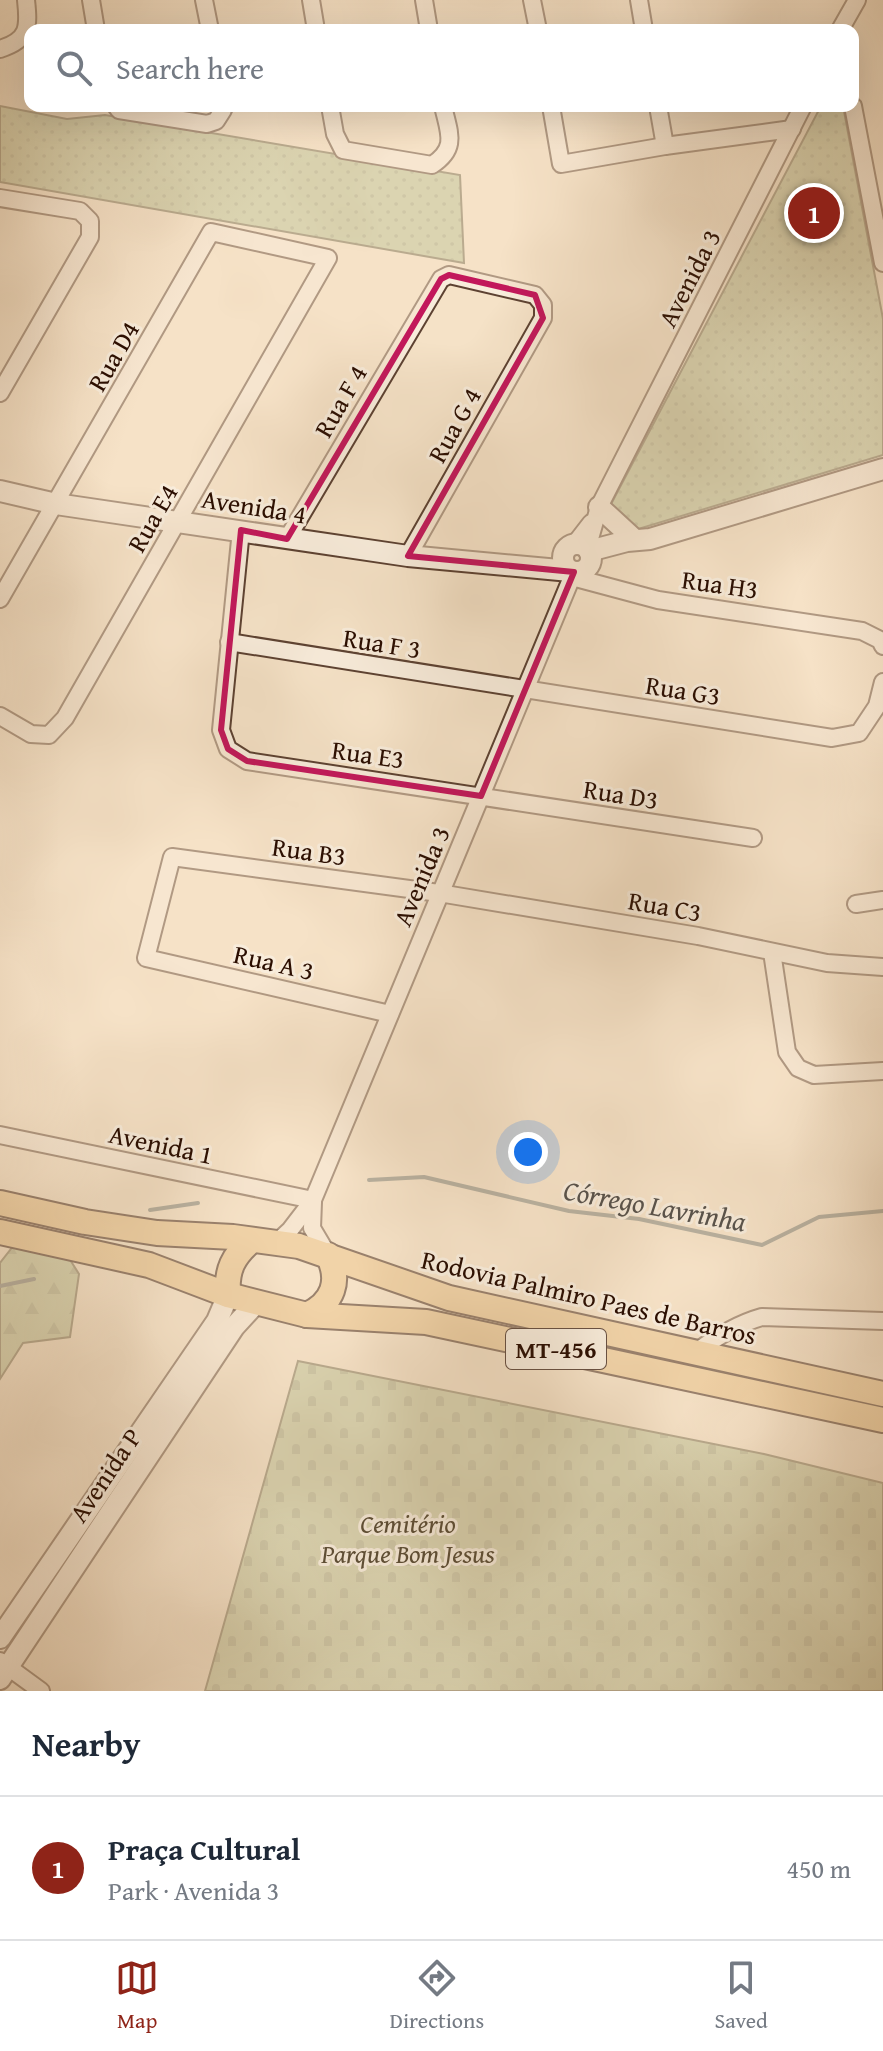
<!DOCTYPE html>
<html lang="en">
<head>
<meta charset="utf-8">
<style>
  body { margin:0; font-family:"Gentium Book Plus",serif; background:#f2f2f3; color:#1f2937 }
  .you { position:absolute; left:528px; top:1152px; width:28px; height:28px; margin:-20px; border:6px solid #fff; border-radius:50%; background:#1a73e8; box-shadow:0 0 0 12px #1a73e833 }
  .badge { display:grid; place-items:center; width:52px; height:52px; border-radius:50%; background:#8f2418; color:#fff; font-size:26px; font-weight:700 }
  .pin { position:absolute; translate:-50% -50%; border:4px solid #fff; box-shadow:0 2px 8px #0006 }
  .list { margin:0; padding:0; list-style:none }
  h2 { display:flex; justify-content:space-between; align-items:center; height:104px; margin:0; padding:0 32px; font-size:34px }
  h2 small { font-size:26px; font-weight:400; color:#747a83 }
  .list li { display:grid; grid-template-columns:52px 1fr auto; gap:24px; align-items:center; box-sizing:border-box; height:144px; padding:0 32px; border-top:2px solid #e0e1e3 }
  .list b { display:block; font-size:30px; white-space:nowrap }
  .list p { margin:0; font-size:26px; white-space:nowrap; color:#747a83 }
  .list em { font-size:26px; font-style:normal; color:#747a83 }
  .icon { flex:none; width:44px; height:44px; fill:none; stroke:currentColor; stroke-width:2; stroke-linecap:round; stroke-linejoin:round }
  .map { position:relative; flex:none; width:883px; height:1691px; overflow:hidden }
  .search { position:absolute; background:#fff; box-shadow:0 8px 32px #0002; left:24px; right:24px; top:24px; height:88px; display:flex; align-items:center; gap:20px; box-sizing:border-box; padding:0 28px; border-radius:16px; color:#747a83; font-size:30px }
  .sheet { height:248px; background:#fff }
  nav { display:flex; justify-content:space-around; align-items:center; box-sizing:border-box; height:112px; border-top:2px solid #e0e1e3; background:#fff; font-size:22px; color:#747a83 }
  nav a { display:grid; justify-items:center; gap:4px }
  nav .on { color:#8f2418 }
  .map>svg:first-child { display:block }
  .green { fill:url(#green-dots); stroke:#72684c; stroke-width:2 }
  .forest { fill:url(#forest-firs); stroke:#72684c; stroke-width:2 }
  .cemetery { fill:url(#cemetery-stones); stroke:#72684c; stroke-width:2 }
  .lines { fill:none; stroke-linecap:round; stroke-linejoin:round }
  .stream { stroke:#707671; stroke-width:4 }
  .minor-casing { stroke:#5d4232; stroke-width:20 }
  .tertiary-casing { stroke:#5d4232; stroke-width:24 }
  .primary-casing { stroke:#2a0d00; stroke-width:28 }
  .minor { stroke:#f8ecdb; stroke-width:16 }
  .tertiary { stroke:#f8ecdb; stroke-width:20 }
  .primary { stroke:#eac184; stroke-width:24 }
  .marked { fill:none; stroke:#c2185b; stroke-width:6; stroke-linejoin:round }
  .labels { text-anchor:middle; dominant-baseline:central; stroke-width:6; stroke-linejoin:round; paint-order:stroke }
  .shield { fill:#f8ecdb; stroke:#685042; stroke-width:2 }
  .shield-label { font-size:24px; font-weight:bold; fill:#2a0d00 }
  .street-label { font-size:26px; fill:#2a0d00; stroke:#f8ecdb }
  .park-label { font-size:26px; font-style:italic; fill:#5c4d35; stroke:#f8ecdb }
  .water-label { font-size:28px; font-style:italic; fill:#59534c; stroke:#f8ecdb }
</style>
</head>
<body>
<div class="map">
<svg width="883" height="1691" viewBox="0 0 883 1691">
  <defs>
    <pattern id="green-dots" width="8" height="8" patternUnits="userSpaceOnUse" patternTransform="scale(2)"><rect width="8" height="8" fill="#bac397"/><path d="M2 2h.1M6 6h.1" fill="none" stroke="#a0a680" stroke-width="1.8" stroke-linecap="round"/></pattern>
    <pattern id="forest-firs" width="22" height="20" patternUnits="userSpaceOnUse" patternTransform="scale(2)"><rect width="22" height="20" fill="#bac397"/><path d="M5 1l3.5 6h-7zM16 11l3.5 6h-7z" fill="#a0a680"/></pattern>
    <pattern id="cemetery-stones" width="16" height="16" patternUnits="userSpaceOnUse" patternTransform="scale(2)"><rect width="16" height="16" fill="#bac397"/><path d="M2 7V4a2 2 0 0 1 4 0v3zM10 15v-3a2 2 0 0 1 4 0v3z" fill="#a0a680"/></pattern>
  </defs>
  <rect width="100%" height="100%" fill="#f5e2c7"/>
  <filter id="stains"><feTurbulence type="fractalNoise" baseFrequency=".0025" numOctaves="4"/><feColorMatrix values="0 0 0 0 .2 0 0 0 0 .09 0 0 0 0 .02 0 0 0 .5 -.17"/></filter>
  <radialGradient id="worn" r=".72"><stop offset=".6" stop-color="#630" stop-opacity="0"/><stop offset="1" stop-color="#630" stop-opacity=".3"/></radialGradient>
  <g class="green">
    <polygon points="0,106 67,119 105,115 460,175 464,263 0,182"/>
    <polygon points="821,106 843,106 883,319 883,455 635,530 609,508"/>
  </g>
  <polygon class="forest" points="14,1245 67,1255 79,1274 70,1337 23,1343 0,1379 0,1263"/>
  <polygon class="cemetery" points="298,1361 764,1454 883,1483 883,1691 205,1691"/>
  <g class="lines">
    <g class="stream">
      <polyline points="369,1180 424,1177 569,1211 639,1219 762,1245 819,1217 883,1211"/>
      <polyline points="150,1210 198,1203"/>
      <polyline points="0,1286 34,1279"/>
    </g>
    <g class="minor-casing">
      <g id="minor">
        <polyline points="91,0 96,30"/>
        <polyline points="204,0 210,30"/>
        <polyline points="311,0 316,30"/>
        <polyline points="424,0 429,30"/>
        <polyline points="532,0 538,30"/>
        <polyline points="639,0 644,30"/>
        <polyline points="840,30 857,0"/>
        <path d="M0,49C29,40 29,27 26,0"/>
        <polyline points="116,106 119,110 207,124 216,121 223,110 222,106"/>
        <path d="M330,106L335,134L343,150L432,165C458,148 449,133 443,106"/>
        <polyline points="551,106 561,164 665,146 792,129"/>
        <polyline points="658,106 665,146"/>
        <polyline points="853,106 883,263"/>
        <polyline points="0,198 80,211 90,221 90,237 0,393"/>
        <polyline points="241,530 221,730 228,749 247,761 753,838"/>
        <polyline points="287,539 441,279 449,275 535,295 543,305 543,318 408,556"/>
        <polyline points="574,545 591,523"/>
        <polyline points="587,549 599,507 803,106"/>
        <polyline points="572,577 658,600 862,631 880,640 883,646"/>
        <polyline points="0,599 211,232 328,258 65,718 49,735 31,734 0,716"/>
        <polyline points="229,642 832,738 859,733 877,706 883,682"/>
        <polyline points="856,904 883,900"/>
        <polyline points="772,952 787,1052 798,1068 814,1075 883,1071"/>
        <polyline points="390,1014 146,958 172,857 439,893 698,936 827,963 883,967"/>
        <polyline points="0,1135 313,1200"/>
        <polyline points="313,1202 312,1228 328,1255"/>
        <polyline points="276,1243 290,1230 313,1200 574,572"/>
        <path d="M695,1353C716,1337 737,1324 762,1317L883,1321"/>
        <polyline points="0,1661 41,1691"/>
      </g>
    </g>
    <g class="tertiary-casing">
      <g id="tertiary">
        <polyline points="0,491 56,504 408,556 570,571"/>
        <polyline points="599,507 635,540"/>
        <circle cx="577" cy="558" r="14"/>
        <polyline points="589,551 627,541 650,539 883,469"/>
        <polyline points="0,1638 217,1321 228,1295"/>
        <polyline points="0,1679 234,1327 256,1303"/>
      </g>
    </g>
    <g class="primary-casing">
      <g id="primary">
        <polyline points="0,1203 85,1222 157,1233 233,1237 299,1246 449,1298 883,1394"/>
        <polyline points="0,1232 149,1265 228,1295 307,1315 426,1322 883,1420"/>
        <path d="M228,1295C226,1270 233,1256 252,1240"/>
        <path d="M307,1315C333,1303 341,1281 328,1255"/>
      </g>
    </g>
    <use href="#minor" class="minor"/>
    <use href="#tertiary" class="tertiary"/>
    <use href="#primary" class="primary"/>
  </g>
  <path d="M0 0H883V1691H0ZM449,275L535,295L543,318L408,556L574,572L481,796L247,761L228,749L221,730L241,530L287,539L441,279Z" fill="#f5e2c7" fill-opacity=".55" fill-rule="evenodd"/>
  <path class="marked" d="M449,275L535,295L543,318L408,556L574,572L481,796L247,761L228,749L221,730L241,530L287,539L441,279Z"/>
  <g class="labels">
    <rect class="shield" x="506" y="1329" width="100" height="40" rx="6"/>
    <g class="shield-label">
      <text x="556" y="1349">MT-456</text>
    </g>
    <g class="street-label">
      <text transform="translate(689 278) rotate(-63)">Avenida 3</text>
      <text transform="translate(113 356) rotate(-60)">Rua D4</text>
      <text transform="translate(340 401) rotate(-60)">Rua F 4</text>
      <text transform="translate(454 425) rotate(-61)">Rua G 4</text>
      <text transform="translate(254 506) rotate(9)">Avenida 4</text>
      <text transform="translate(152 518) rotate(-60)">Rua E4</text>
      <text transform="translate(720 584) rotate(8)">Rua H3</text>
      <text transform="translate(382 643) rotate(9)">Rua F 3</text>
      <text transform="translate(683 690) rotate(9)">Rua G3</text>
      <text transform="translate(368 754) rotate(8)">Rua E3</text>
      <text transform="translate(621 794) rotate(9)">Rua D3</text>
      <text transform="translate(309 851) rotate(8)">Rua B3</text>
      <text transform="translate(421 876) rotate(-67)">Avenida 3</text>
      <text transform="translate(665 906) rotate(10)">Rua C3</text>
      <text transform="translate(274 962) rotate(13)">Rua A 3</text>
      <text transform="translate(161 1144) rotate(12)">Avenida 1</text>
      <text transform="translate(589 1297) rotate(13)">Rodovia Palmiro Paes de Barros</text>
      <text transform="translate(105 1475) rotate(-56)">Avenida P</text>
    </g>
    <g class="park-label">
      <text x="408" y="1523">Cemitério<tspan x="408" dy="30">Parque Bom Jesus</tspan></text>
    </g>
    <g class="water-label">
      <text transform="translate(655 1205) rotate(10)">Córrego Lavrinha</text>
    </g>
  </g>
  <rect width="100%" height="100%" filter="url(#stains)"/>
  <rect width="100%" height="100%" fill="url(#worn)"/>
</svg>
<div class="you"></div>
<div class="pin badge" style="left:814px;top:213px">1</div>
<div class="search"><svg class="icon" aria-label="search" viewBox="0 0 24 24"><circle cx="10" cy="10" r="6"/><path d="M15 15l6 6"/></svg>Search here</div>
</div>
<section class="sheet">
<h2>Nearby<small></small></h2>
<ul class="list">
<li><span class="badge">1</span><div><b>Praça Cultural</b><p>Park · Avenida 3</p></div><em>450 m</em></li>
</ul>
</section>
<nav>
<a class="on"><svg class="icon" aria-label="map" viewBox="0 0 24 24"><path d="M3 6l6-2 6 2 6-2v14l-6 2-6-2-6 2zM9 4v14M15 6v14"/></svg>Map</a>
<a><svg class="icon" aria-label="directions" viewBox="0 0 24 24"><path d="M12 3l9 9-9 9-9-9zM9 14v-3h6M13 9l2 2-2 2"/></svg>Directions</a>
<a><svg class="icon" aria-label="saved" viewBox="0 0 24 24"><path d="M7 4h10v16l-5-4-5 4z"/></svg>Saved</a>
</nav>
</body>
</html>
